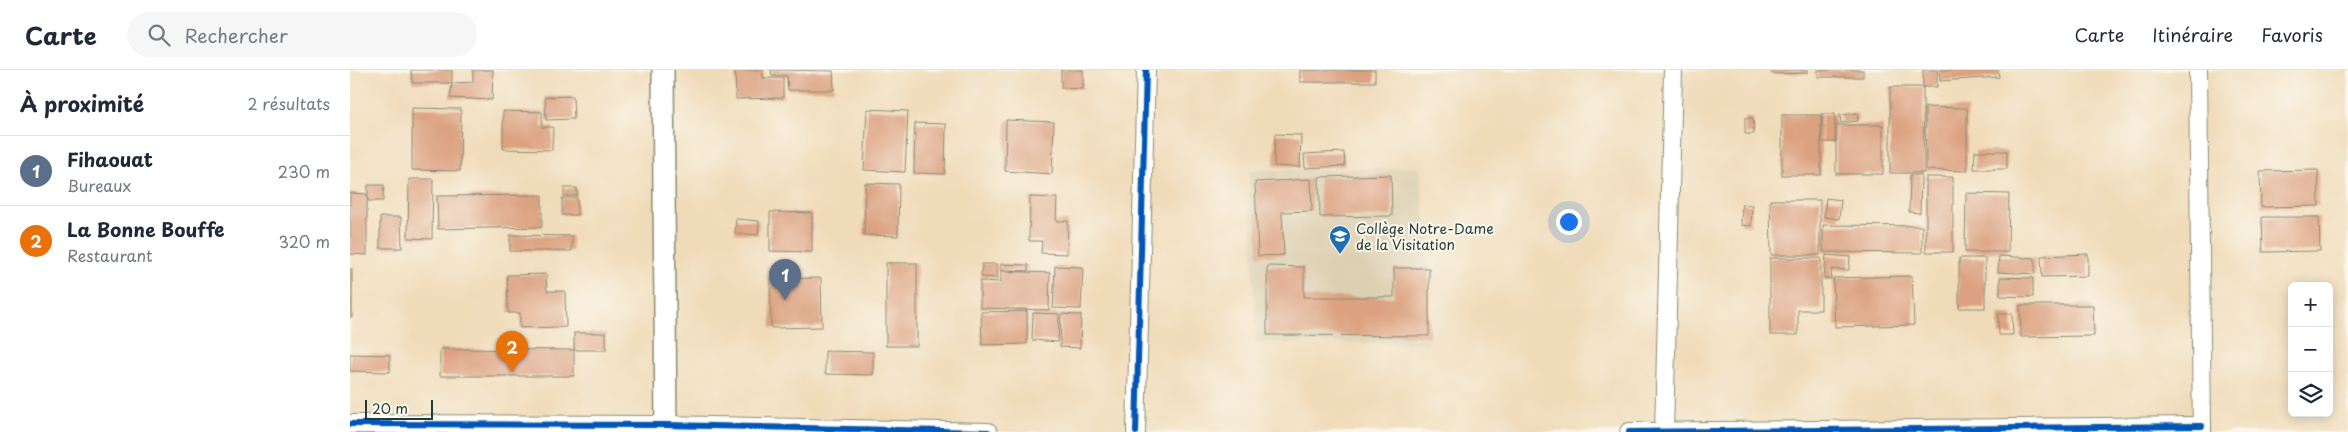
<!DOCTYPE html>
<html lang="fr">
<head>
<meta charset="utf-8">
<style>
  body { margin:0; font-family:"Playpen Sans",sans-serif; background:#f6f6f7; color:#1f2937 }
  .controls { position:absolute; right:15px; bottom:15px; display:grid; overflow:hidden; border-radius:8px; box-shadow:0 2px 12px #0003 }
  .controls button { width:45px; height:45px; display:grid; place-items:center; padding:0; border:0; border-bottom:1px solid #e0e1e3; background:#fff; color:#1f2937; font:25px sans-serif }
  .scale { position:absolute; left:15px; bottom:12px; width:68px; box-sizing:border-box; padding-left:5px; border:2px solid #1f3d34; border-top:0; font-size:14px; line-height:18px; white-space:nowrap; color:#1f3d34; -webkit-text-stroke:4px #fbf7ec; paint-order:stroke }
  .you { position:absolute; left:1218px; top:151px; width:18px; height:18px; margin:-12px; border:4px solid #fff; border-radius:50%; background:#1a73e8; box-shadow:0 0 0 8px #1a73e833 }
  .badge { display:grid; place-items:center; width:32px; height:32px; border-radius:50%; background:#0b8043; color:#fff; font-size:16px; font-weight:700 }
  .pin { position:absolute; translate:-50% -41px; filter:drop-shadow(0 1px 2px #0008) }
  .pin::after { content:''; position:absolute; top:26px; width:18px; height:15px; background:inherit; clip-path:polygon(0 0,100% 0,50% 100%) }
  .list { margin:0; padding:0; list-style:none }
  h2 { display:flex; justify-content:space-between; align-items:center; height:65px; margin:0; padding:0 20px; font-size:21px }
  h2 small { font-size:16px; font-weight:400; color:#747a83 }
  .list li { display:grid; grid-template-columns:32px 1fr auto; gap:15px; align-items:center; box-sizing:border-box; height:70px; padding:0 20px; border-top:1px solid #e0e1e3 }
  .list b { display:block; font-size:19px; white-space:nowrap }
  .list p { margin:0; font-size:16px; white-space:nowrap; color:#747a83 }
  .list em { font-size:16px; font-style:normal; color:#747a83 }
  .icon { flex:none; width:28px; height:28px; fill:none; stroke:currentColor; stroke-width:2; stroke-linecap:round; stroke-linejoin:round }
  .map { position:relative; flex:none; width:1998px; height:362px; overflow:hidden }
  header { display:flex; align-items:center; gap:30px; box-sizing:border-box; height:70px; padding:0 25px; background:#fff; border-bottom:1px solid #e0e1e3 }
  header strong { font-size:24px }
  nav { display:flex; gap:28px; margin-inline-start:auto; font-size:18px }
  .search { width:350px; height:45px; background:#f6f6f7; display:flex; align-items:center; gap:12px; box-sizing:border-box; padding:0 18px; border-radius:28px; color:#747a83; font-size:19px }
  main { display:flex }
  aside { flex:1; background:#fff }
  .map>svg:first-child { display:block }
  .built { fill:#ddd0b2 }
  .building { fill:#dca180 }
  .lines { fill:none; stroke-linecap:round; stroke-linejoin:round }
  .minor-casing { stroke:#888c76; stroke-width:20 }
  .tertiary-casing { stroke:#888c76; stroke-width:24 }
  .minor { stroke:#fff; stroke-width:18 }
  .tertiary { stroke:#fff; stroke-width:21 }
  .cycleway-casing { stroke:#fbf7ec; stroke-width:9 }
  .cycleway { stroke:#0057b8; stroke-width:6 }
  .labels { text-anchor:middle; dominant-baseline:central; stroke-width:4; stroke-linejoin:round; paint-order:stroke }
  .poi-label { font-size:14px; fill:#1f3d34; stroke:#fbf7ec; text-anchor:start }
</style>
</head>
<body>
<header>
<strong>Carte</strong>
<div class="search"><svg class="icon" aria-label="search" viewBox="0 0 24 24"><circle cx="10" cy="10" r="6"/><path d="M15 15l6 6"/></svg>Rechercher</div>
<nav><a>Carte</a><a>Itinéraire</a><a>Favoris</a></nav>
</header>
<main>
<aside>
<h2>À proximité<small>2 résultats</small></h2>
<ul class="list">
<li><span class="badge" style="background:#5c6f8a">1</span><div><b>Fihaouat</b><p>Bureaux</p></div><em>230 m</em></li>
<li><span class="badge" style="background:#e8710a">2</span><div><b>La Bonne Bouffe</b><p>Restaurant</p></div><em>320 m</em></li>
</ul>
</aside>
<div class="map">
<svg width="1998" height="362" viewBox="0 0 1998 362">
  <rect width="100%" height="100%" fill="#fbf7ec"/>
  <filter id="ink" filterUnits="userSpaceOnUse"><feTurbulence type="fractalNoise" baseFrequency=".02" numOctaves="2"/><feDisplacementMap in="SourceGraphic" scale="10" xChannelSelector="R" yChannelSelector="G"/><feConvolveMatrix kernelMatrix="1 2 1 2 8 2 1 2 1" color-interpolation-filters="sRGB"/></filter>
  <filter id="wash" filterUnits="userSpaceOnUse"><feTurbulence type="fractalNoise" baseFrequency=".0096" numOctaves="4" result="noise"/><feDisplacementMap in="SourceGraphic" scale="20" xChannelSelector="R" yChannelSelector="G"/><feGaussianBlur stdDeviation="1.12" result="paint"/><feColorMatrix in="noise" values="0 0 0 0 0 0 0 0 0 0 0 0 0 0 0 0 0 1.4 0 .05"/><feComposite in="paint" operator="in"/></filter>
  <g filter="url(#wash)">
    <rect width="100%" height="100%" fill="#f0dbb9"/>
    <polygon class="built" points="1070,98 1077,172 1080,273 906,272 899,100"/>
    <g id="blocks">
      <g class="building">
        <polygon points="61,0 102,0 102,13 62,13"/>
        <polygon points="123,0 143,0 142,30 100,28 102,13 123,12"/>
        <polygon points="385,0 413,0 413,8 433,8 433,28 386,29"/>
        <polygon points="421,0 483,1 484,20 438,20 437,6 422,6"/>
        <polygon points="711,0 733,0 733,19 711,18"/>
        <rect x="950" y="0" width="75" height="12"/>
        <polygon points="1421,0 1457,0 1457,3 1422,4"/>
        <rect x="1468" y="0" width="45" height="7"/>
        <rect x="1573" y="0" width="14" height="17"/>
        <polygon points="1589,0 1648,0 1649,7 1590,11"/>
        <polygon points="1540,17 1573,17 1574,103 1540,103"/>
        <polygon points="223,26 224,49 196,50 195,27"/>
        <polygon points="1575,37 1617,38 1617,101 1576,100"/>
        <polygon points="62,38 111,39 110,101 62,100"/>
        <polygon points="517,39 558,41 555,102 514,100"/>
        <polygon points="153,41 192,42 192,57 203,57 202,80 153,79"/>
        <polygon points="1507,43 1508,51 1491,53 1490,45"/>
        <rect x="1472" y="44" width="13" height="28"/>
        <rect x="1432" y="45" width="39" height="60"/>
        <polygon points="1395,48 1403,48 1404,64 1395,64"/>
        <polygon points="656,50 704,52 702,104 655,101"/>
        <polygon points="565,53 596,54 595,104 564,103"/>
        <rect x="1486" y="55" width="47" height="49"/>
        <polygon points="925,64 951,65 950,97 924,96"/>
        <polygon points="1625,81 1657,81 1657,99 1624,99"/>
        <polygon points="994,82 995,96 955,98 954,84"/>
        <polygon points="1968,100 1969,136 1911,137 1910,101"/>
        <polygon points="1041,105 1042,146 970,147 969,107"/>
        <polygon points="1560,105 1571,105 1570,143 1559,142"/>
        <rect x="1576" y="107" width="27" height="75"/>
        <polygon points="59,109 83,109 82,169 58,168"/>
        <polygon points="961,109 962,141 932,142 934,185 908,186 905,112"/>
        <polygon points="515,113 549,114 548,166 514,165"/>
        <polygon points="18,115 34,115 33,131 18,131"/>
        <rect x="214" y="118" width="13" height="8"/>
        <polygon points="0,123 17,124 17,185 0,184"/>
        <polygon points="1616,123 1659,124 1658,182 1615,182"/>
        <polygon points="192,125 192,157 88,159 87,126"/>
        <polygon points="680,127 707,128 706,151 718,151 717,184 691,183 692,171 679,171"/>
        <rect x="212" y="128" width="15" height="17"/>
        <polygon points="1476,128 1491,130 1489,149 1474,147"/>
        <polygon points="1420,130 1470,130 1470,185 1421,185"/>
        <polygon points="1392,134 1402,135 1401,156 1391,155"/>
        <polygon points="420,142 462,143 462,182 420,181"/>
        <polygon points="30,147 51,147 52,178 30,178"/>
        <polygon points="1912,147 1969,147 1970,181 1913,182"/>
        <polygon points="386,149 409,151 408,165 385,163"/>
        <polygon points="1473,155 1572,156 1572,183 1473,182"/>
        <polygon points="160,165 222,166 222,181 160,181"/>
        <polygon points="1738,184 1738,206 1692,207 1691,186"/>
        <polygon points="1476,185 1500,187 1499,200 1482,199 1481,209 1474,209"/>
        <polygon points="1649,186 1685,188 1685,204 1648,202"/>
        <polygon points="1420,188 1471,188 1471,240 1448,240 1448,265 1420,265"/>
        <rect x="1609" y="188" width="26" height="50"/>
        <rect x="536" y="193" width="31" height="83"/>
        <polygon points="632,194 647,194 647,208 631,207"/>
        <polygon points="651,194 678,195 678,201 650,200"/>
        <polygon points="705,196 733,197 731,239 703,238"/>
        <polygon points="917,196 954,197 954,227 1044,227 1044,198 1079,198 1079,266 917,265"/>
        <rect x="0" y="199" width="2" height="48"/>
        <polygon points="651,201 700,203 699,240 630,238 630,211 651,212"/>
        <polygon points="196,204 197,221 215,221 216,257 170,258 170,243 158,243 157,205"/>
        <polygon points="1562,206 1564,255 1485,257 1483,208"/>
        <polygon points="1650,207 1683,208 1683,227 1650,226"/>
        <polygon points="471,208 472,257 421,258 420,209"/>
        <polygon points="1670,235 1743,235 1744,266 1671,267"/>
        <polygon points="677,241 677,274 632,275 631,242"/>
        <polygon points="683,243 709,244 708,272 682,270"/>
        <polygon points="711,244 731,245 730,278 710,277"/>
        <polygon points="1648,244 1662,244 1663,265 1649,265"/>
        <rect x="224" y="263" width="32" height="17"/>
        <polygon points="90,279 224,280 224,306 90,306"/>
        <polygon points="475,281 523,282 523,305 475,304"/>
        <polygon points="0,284 40,285 40,302 0,301"/>
      </g>
    </g>
  </g>
  <g filter="url(#ink)">
    <use href="#blocks" fill-opacity="0" stroke="#888c76" stroke-width="1"/>
    <g class="lines">
      <g class="minor-casing">
        <g id="minor">
          <polyline points="1848,0 1852,362"/>
          <polyline points="0,354 315,355 638,362"/>
          <polyline points="786,362 796,0"/>
          <polyline points="1279,362 1852,356"/>
          <polyline points="1314,362 1323,0"/>
        </g>
      </g>
      <g class="tertiary-casing">
        <polyline id="tertiary" points="313,0 316,362"/>
      </g>
      <use href="#minor" class="minor"/>
      <use href="#tertiary" class="tertiary"/>
      <g class="cycleway-casing">
        <g id="cycleway">
          <polyline points="0,354 315,355 638,362"/>
          <polyline points="786,362 796,0"/>
          <polyline points="1279,362 1852,356"/>
        </g>
      </g>
      <use href="#cycleway" class="cycleway"/>
    </g>
  </g>
  <defs>
    <g id="school-pin" transform="scale(1.125)"><path d="M0 17L-7.5 6A9.5 9.5 0 1 1 7.5 6Z" fill="#1f6fb2" stroke="#fbf7ec"/><path d="M0-5L7-2L0 1L-7-2ZM-4 1L0 2.5L4 1V4Q0 6-4 4Z" fill="#fff"/></g>
  </defs>
  <g fill-rule="evenodd">
    <use href="#school-pin" x="990" y="166"/>
  </g>
  <g class="labels">
    <g class="poi-label">
      <text x="1006" y="158">Collège Notre-Dame<tspan x="1006" dy="16">de la Visitation</tspan></text>
    </g>
  </g>
</svg>
<div class="controls">
<button>+</button>
<button>−</button>
<button><svg class="icon" aria-label="layers" viewBox="0 0 24 24"><path d="M12 4l9 5-9 5-9-5zM3 14l9 5 9-5"/></svg></button>
</div>
<div class="scale">20 m</div>
<div class="you"></div>
<div class="pin badge" style="left:435px;top:230px;background:#5c6f8a">1</div>
<div class="pin badge" style="left:162px;top:302px;background:#e8710a">2</div>
</div>
</main>
</body>
</html>
